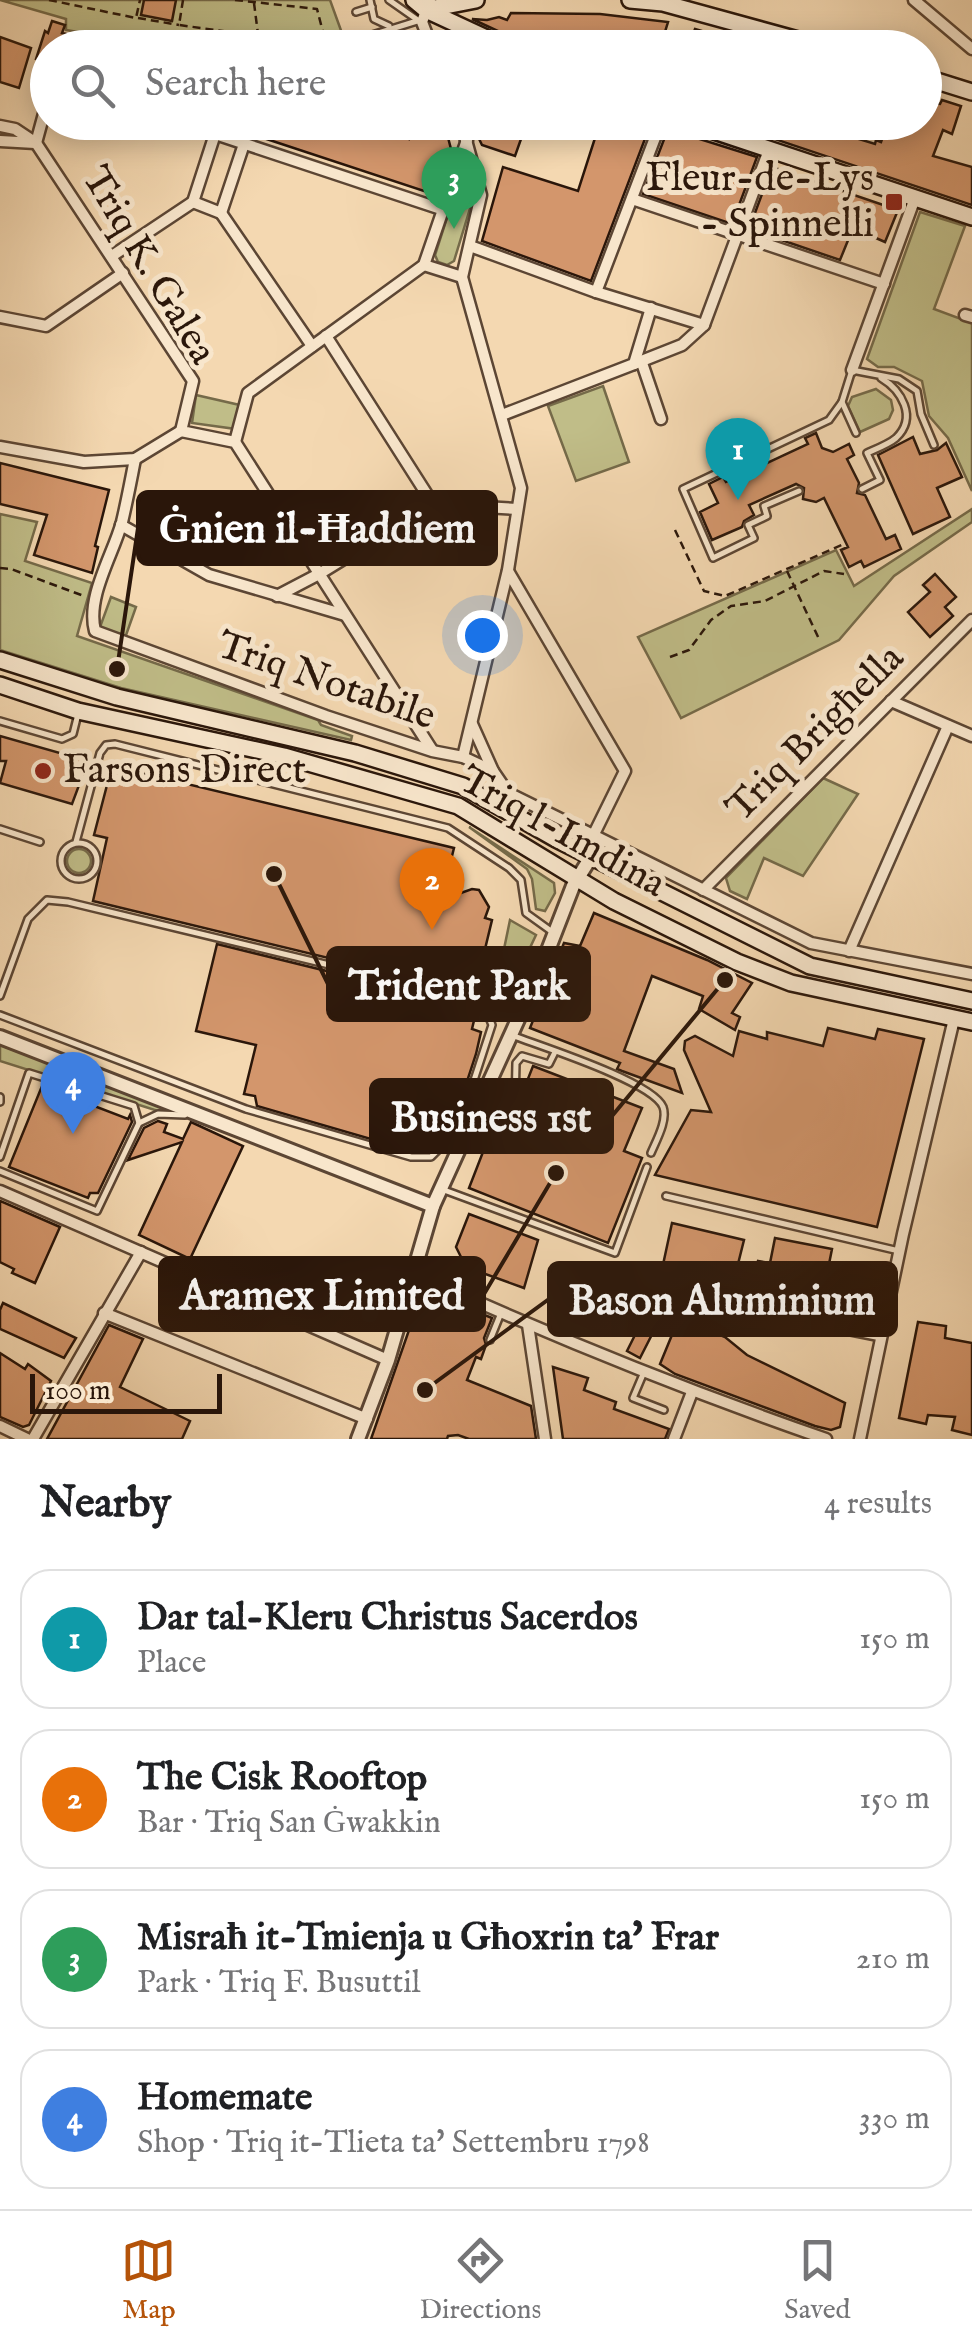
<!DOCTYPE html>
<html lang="en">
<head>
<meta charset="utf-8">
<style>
  body { margin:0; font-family:"IM FELL English",serif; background:#f2f2f2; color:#202124 }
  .scale { position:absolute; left:30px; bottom:25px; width:192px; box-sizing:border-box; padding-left:10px; border:5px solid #2a160a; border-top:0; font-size:28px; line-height:35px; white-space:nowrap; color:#2a160a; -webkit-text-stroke:8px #f8e6cc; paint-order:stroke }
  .you { position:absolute; left:482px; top:635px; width:35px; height:35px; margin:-25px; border:8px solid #fff; border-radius:50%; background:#1a73e8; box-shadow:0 0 0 15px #1a73e833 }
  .badge { display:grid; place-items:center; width:65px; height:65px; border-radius:50%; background:#b45309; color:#fff; font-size:32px; font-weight:700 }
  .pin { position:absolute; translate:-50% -82px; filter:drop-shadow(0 2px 5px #0008) }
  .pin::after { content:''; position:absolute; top:52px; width:35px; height:30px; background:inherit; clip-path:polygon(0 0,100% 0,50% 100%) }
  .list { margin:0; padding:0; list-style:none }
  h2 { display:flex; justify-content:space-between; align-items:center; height:130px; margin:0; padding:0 40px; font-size:42px }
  h2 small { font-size:32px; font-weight:400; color:#757577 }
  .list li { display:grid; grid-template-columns:65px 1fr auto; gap:30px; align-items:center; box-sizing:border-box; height:140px; margin:0 20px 20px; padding:0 20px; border:2px solid #e0e0e0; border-radius:30px }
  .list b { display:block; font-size:38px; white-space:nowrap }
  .list p { margin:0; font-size:32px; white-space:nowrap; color:#757577 }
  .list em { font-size:32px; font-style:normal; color:#757577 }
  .icon { flex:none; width:55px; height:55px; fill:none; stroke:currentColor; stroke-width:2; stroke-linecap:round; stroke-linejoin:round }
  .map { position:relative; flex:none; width:972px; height:1439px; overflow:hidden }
  .search { position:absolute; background:#fff; box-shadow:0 5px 25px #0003; left:30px; right:30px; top:30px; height:110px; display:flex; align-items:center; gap:25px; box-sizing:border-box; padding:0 35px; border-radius:55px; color:#757577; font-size:38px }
  .sheet { height:770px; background:#fff }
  nav { display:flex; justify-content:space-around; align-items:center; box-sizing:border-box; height:140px; border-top:2px solid #e0e0e0; background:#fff; font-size:28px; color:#757577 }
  nav a { display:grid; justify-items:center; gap:5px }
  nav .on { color:#b45309 }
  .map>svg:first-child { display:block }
  .green { fill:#c0bd88; stroke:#756a49; stroke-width:2.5 }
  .building { fill:#d3966c; stroke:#2a160a; stroke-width:2.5 }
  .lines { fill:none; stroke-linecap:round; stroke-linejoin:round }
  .service-casing { stroke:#5c4634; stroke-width:10 }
  .minor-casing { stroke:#5c4634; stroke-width:15 }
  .tertiary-casing { stroke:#5c4634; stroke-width:18 }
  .secondary-casing { stroke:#2a160a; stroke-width:20 }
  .path { stroke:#2a160a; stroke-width:2.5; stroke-dasharray:8 5; stroke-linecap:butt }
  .service { stroke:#f8e6cc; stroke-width:5 }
  .minor { stroke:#f8e6cc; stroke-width:10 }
  .tertiary { stroke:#f8e6cc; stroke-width:12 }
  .secondary { stroke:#f8e6cc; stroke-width:15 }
  .poi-dot { fill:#8f2418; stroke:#f8e6cc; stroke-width:4 }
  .labels { text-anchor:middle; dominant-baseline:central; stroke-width:10; stroke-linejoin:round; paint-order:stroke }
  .poi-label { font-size:40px; fill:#2a160a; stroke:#f8e6cc; text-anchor:end }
  .street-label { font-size:40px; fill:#2a160a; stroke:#f8e6cc }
  .leader { fill:none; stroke:#2a160a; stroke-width:4 }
  .callout-dot { fill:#2a160a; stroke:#f8e6cc; stroke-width:4 }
  .callout { fill:#2a160a; stroke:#2a160a; stroke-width:4 }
  .callout-label { font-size:42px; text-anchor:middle; font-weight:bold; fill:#fff }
</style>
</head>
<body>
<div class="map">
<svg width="972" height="1439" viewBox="0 0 972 1439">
  <rect width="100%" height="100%" fill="#f4d8b1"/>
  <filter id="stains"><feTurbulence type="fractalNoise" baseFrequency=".002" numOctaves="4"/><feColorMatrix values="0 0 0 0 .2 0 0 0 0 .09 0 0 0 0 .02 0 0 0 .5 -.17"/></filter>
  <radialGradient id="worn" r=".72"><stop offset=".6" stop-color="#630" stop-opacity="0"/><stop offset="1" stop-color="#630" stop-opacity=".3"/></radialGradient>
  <g class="green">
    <polygon points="0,0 330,0 347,47 159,48 125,42 124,47 99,46 102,36 66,30 66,19"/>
    <polygon points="459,193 468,194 472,202 454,261 447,265 438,262 435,255 454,196"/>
    <polygon points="920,212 965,226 934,309 972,323 972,491 948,438 929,416 922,381 894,367 878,367 867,359"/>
    <polygon points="603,386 629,462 576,481 548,406"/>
    <polygon points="876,389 891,400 893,410 889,419 860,432 848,406 852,397"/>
    <polygon points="196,395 244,406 236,429 192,423"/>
    <polygon points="972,509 972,522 894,576 839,640 681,718 638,637 836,550 854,586"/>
    <polygon points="0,514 37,522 25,561 92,583 77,636 318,720 321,725 352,736 351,740 121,688 0,650"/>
    <polygon points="111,597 136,607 125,638 100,627"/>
    <polygon points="823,778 858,794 803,876 764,858 747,899 730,891 726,878"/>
    <polygon points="469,827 554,883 555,893 545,911 536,909 532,879 527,869"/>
    <circle cx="79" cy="861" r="12"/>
    <polygon points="510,920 536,935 527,954 504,949"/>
    <polygon points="0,1045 172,1110 158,1111 0,1061"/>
  </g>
  <g class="building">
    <polygon points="144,0 176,0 172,21 141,15"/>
    <polygon points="511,13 600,14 668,22 660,48 523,48 513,38 472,19 487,20 499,17 507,20"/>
    <polygon points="52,21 65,25 62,33 110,43 109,48 48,48 48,64 36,59 45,31 48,33"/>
    <polygon points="695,29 729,39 727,48 688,48"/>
    <polygon points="439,34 470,47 470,48 441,48 437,36"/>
    <polygon points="0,37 31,48 19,88 0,82"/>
    <polygon points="942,100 961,106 952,134 943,130 933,156 972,167 972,205 724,122 844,122 844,130 851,132 849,136 875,144 876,140 881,142 888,122 924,122 924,102 940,104"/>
    <polygon points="227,122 392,122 389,129 409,139 416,122 444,122 452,153 436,195 227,126"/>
    <polygon points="471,122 513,122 521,139 515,156 482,145"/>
    <polygon points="592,122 651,123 591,281 482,241 503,167 578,191 596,135 588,132"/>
    <polygon points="668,129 757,157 732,224 643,194"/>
    <polygon points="772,167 898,210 885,242 853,228 840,260 749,229"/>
    <polygon points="816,433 822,448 833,452 849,444 854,455 847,459 859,483 857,493 865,495 886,539 895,535 901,549 864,567 861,561 849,567 841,550 848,547 824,498 816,502 803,499 804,488 796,484 749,505 754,515 744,521 742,527 712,540 700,512 718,503 709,484 723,477 726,482 808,444 805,438"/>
    <polygon points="913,437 920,454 937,450 946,443 962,477 937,488 950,517 913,534 878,455"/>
    <polygon points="0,463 109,490 95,546 98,547 92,573 34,555 47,515 0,504"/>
    <polygon points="935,574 956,597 945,607 953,616 930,637 908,612 930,592 923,585"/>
    <polygon points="0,736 88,761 72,804 0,783 6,761 0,761"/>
    <polygon points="112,766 454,848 441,900 472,889 479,890 489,907 485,918 492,920 485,949 482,952 475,951 465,991 93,901 107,838 94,835"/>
    <polygon points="594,913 707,960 752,983 732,1013 740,1017 735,1030 699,1009 703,996 652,976 624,1051 674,1069 682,1093 622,1071 617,1069 620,1063 530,1028 564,943 580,946"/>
    <polygon points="217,944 477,1008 472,1029 481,1032 476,1054 458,1109 455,1108 441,1138 428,1151 412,1151 257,1106 255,1096 244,1094 256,1045 196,1031"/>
    <polygon points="828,1028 875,1039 878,1029 924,1039 877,1227 655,1175 691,1110 711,1112 684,1050 685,1041 695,1036 733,1056 739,1031 767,1039 767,1032 823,1046"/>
    <polygon points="533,1066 642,1108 624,1151 642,1158 608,1243 469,1188 502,1103 509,1106 513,1114 520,1112 522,1094"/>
    <polygon points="42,1086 128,1119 130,1115 132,1122 98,1193 90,1193 88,1198 9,1167"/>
    <polygon points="158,1121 167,1124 164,1132 183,1139 191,1122 243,1146 190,1259 139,1235 182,1142 128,1160 144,1128"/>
    <polygon points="0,1201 60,1227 35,1283 12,1273 14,1269 0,1262"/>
    <polygon points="469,1214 538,1240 524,1288 466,1267 456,1247"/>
    <polygon points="672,1223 744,1240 731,1292 661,1274"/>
    <polygon points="775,1238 832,1249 822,1299 753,1286 758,1261 770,1263"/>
    <polygon points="423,1290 492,1318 484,1338 486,1345 481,1359 476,1357 467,1380 531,1406 536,1439 469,1439 458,1435 448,1436 447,1439 371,1439"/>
    <polygon points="607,1290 668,1303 640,1358 627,1351 643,1319 600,1312"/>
    <polygon points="3,1303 76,1338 64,1358 0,1329 0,1310"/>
    <polygon points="679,1318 725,1337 747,1355 845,1403 840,1427 831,1430 815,1426 675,1374 660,1364"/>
    <polygon points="918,1322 946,1326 945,1338 972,1343 972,1435 952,1430 955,1417 928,1415 926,1424 899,1418"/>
    <polygon points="109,1325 143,1339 120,1387 190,1421 182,1439 47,1439"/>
    <polygon points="0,1353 25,1369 28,1364 51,1381 29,1425 23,1427 0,1417"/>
    <polygon points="553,1367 588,1378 584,1390 616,1402 614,1409 669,1429 665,1439 563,1439"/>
  </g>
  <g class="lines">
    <g class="service-casing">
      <g id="service">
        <polyline points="370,0 374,19 389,26"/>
        <polyline points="389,0 419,21"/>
        <polyline points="356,12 372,7"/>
        <polyline points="356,40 417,21"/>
        <polyline points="856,433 842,402 852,370 899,379 917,391 921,414 934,445"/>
        <path d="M862,489L880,480L867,453C876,449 889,444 896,438C918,417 901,390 881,378"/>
        <polyline points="799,491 764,506 767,516 748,525 754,538 713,558 683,489 829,420 842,402"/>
        <polyline points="0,721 62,739 73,734 78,714"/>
        <polyline points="0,829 40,842"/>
        <polyline points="76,842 100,753 106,745 115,744 448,828 509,868 521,880 526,913 551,931"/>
        <circle cx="79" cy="861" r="18"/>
        <polyline points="488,954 538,970"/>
        <polyline points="0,996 28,919 47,900 68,902 483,1002 492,1025 463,1114 446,1142 431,1157 411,1157 246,1109 0,1015"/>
        <path d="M514,1036C543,1047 653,1082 663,1107C668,1120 656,1141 651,1153"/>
        <polyline points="0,1097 0,1102"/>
        <polyline points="515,1108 516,1063 522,1056 549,1064 555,1052"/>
        <polyline points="139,1123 158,1114 185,1115"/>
        <polyline points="0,1157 29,1073 134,1106 139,1123 97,1211 0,1171"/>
        <polyline points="444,1190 615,1253 647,1167"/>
        <polyline points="666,1196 899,1251"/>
        <polyline points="610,1284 881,1338"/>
        <polyline points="490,1340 501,1313"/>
        <polyline points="644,1372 633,1398 664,1410"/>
      </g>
    </g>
    <g class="minor-casing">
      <g id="minor">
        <polyline points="430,0 422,22 432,48"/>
        <polyline points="914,0 972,49"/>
        <polyline points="179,122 444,210"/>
        <polyline points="461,122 481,195 462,277 521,488 508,570 463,757"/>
        <polyline points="0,126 15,129 36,143 193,381 181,431 235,442 432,750"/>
        <polyline points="0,141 35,143"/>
        <polyline points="36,143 48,99"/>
        <polyline points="632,199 884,284"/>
        <polyline points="193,202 215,134"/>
        <polyline points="193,202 221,213"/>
        <polyline points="221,213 312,346"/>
        <polyline points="221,213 244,144"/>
        <polyline points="470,246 596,292 704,325"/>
        <polyline points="112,256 193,202"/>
        <polyline points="424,265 462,277"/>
        <polyline points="596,292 661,122"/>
        <polyline points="965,315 972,317"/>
        <polyline points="0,317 46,326 123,273"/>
        <polyline points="326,336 433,504"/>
        <polyline points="642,363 661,419"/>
        <polyline points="634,364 682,345 704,325 769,150"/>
        <polyline points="852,370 915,198"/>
        <polyline points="502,415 634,364 651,308"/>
        <polyline points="235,442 248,393 424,265 467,140"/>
        <polyline points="0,447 84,462 135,459 181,431"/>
        <path d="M135,459C131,480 127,501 122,522C113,555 86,597 95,631L326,716L432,751L463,757L493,771L508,793L811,943L972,974"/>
        <polyline points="121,525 209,575 345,615"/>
        <polyline points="508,571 625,771 593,836"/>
        <polyline points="277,596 319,574 433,504 517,509"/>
        <polyline points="891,701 972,736"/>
        <polyline points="472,724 493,771"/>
        <polyline points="703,890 972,620"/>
        <polyline points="849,951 948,726"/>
        <polyline points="0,1191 388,1360"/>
        <path d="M413,1273C549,1335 685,1390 826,1439"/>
        <polyline points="104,1313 367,1419"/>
        <polyline points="528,1325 545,1439"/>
        <polyline points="0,1426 27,1439"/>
        <polyline points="33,1439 141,1252"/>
        <polyline points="674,1439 692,1392"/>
        <polyline points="860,1439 903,1234 954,1019"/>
      </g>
    </g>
    <g class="tertiary-casing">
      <g id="tertiary">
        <polyline points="0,1037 433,1206"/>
        <polyline points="358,1439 388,1360 433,1206 540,971 573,886 591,857"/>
      </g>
    </g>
    <g class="secondary-casing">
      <g id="secondary">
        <polyline points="414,0 426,10 508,48"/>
        <polyline points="630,0 663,3 827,48"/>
        <polyline points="430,9 476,0"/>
        <polyline points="924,77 972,92"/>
        <polyline points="687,122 972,217"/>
        <polyline points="0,660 117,697 355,753 463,786 556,839 810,966 972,1001"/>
        <polyline points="0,685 78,711 284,756 458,806 614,901 737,962 791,983 972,1022"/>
      </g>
    </g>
    <g class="path">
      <polyline points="49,0 136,18 140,0"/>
      <polyline points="183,0 179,25 259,36 347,35"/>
      <polyline points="235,0 317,9 324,36"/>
      <polyline points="254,3 258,34"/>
      <polyline points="138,18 179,25"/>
      <polyline points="675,530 704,591 725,596 844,544"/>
      <polyline points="0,568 11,569 84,596"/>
      <polyline points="787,571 819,639"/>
      <polyline points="670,657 689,650 711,620 731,606 765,601 824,571 844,574"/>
    </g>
    <use href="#service" class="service"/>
    <use href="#minor" class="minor"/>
    <use href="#tertiary" class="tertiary"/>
    <use href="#secondary" class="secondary"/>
  </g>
  <g class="poi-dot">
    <rect x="884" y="192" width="20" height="20" rx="5"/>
    <circle cx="43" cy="771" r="10"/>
  </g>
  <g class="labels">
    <g class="poi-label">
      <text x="874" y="179">Fleur-de-Lys<tspan x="874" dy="46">- Spinnelli</tspan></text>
      <text x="63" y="771" text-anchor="start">Farsons Direct</text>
    </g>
    <g class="street-label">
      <text transform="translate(148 266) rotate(59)">Triq K. Galea</text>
      <text transform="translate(326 682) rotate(19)">Triq Notabile</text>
      <text transform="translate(816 734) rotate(-45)">Triq Brigħella</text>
      <text transform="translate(562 833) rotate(29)">Triq l-Imdina</text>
    </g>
  </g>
  <path class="leader" d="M117 669L138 528M274 874L328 984M725 980L612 1116M556 1173L484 1294M425 1390L549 1299"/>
  <g class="callout-dot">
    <circle cx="117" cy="669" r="10"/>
    <circle cx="274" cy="874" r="10"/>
    <circle cx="725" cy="980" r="10"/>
    <circle cx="556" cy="1173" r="10"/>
    <circle cx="425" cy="1390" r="10"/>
  </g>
  <g class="callout">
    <rect x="138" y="492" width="358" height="72" rx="10"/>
    <rect x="328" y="948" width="261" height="72" rx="10"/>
    <rect x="371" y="1080" width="241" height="72" rx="10"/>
    <rect x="160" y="1258" width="324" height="72" rx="10"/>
    <rect x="549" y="1263" width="347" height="72" rx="10"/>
  </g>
  <g class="callout-label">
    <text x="317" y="542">Ġnien il-Ħaddiem</text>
    <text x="459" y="999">Trident Park</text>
    <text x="491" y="1131">Business 1st</text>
    <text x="322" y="1309">Aramex Limited</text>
    <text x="722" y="1314">Bason Aluminium</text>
  </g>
  <rect width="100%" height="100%" filter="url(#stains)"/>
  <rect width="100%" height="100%" fill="url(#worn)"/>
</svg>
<div class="scale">100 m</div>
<div class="you"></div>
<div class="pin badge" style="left:738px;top:500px;background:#0f9aa8">1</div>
<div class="pin badge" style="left:432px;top:930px;background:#e8710a">2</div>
<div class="pin badge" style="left:454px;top:229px;background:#2e9e5b">3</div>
<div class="pin badge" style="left:73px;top:1134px;background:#3f7fe0">4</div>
<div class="search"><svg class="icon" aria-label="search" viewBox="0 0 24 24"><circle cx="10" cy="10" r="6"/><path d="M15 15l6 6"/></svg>Search here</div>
</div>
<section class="sheet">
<h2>Nearby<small>4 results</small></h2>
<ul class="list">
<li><span class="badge" style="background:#0f9aa8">1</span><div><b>Dar tal-Kleru Christus Sacerdos</b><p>Place</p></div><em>150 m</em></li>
<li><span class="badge" style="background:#e8710a">2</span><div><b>The Cisk Rooftop</b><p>Bar · Triq San Ġwakkin</p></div><em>150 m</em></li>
<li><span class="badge" style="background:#2e9e5b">3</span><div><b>Misraħ it-Tmienja u Għoxrin ta' Frar</b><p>Park · Triq F. Busuttil</p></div><em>210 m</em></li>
<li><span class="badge" style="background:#3f7fe0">4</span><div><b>Homemate</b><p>Shop · Triq it-Tlieta ta' Settembru 1798</p></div><em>330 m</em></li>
</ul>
</section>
<nav>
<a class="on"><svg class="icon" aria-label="map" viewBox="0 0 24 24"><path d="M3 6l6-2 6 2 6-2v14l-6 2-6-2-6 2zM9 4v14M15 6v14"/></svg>Map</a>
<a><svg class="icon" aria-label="directions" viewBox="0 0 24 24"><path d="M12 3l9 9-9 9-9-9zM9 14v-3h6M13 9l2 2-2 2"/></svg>Directions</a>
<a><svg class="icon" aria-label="saved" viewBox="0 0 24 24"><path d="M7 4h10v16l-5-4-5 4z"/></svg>Saved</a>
</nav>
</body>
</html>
